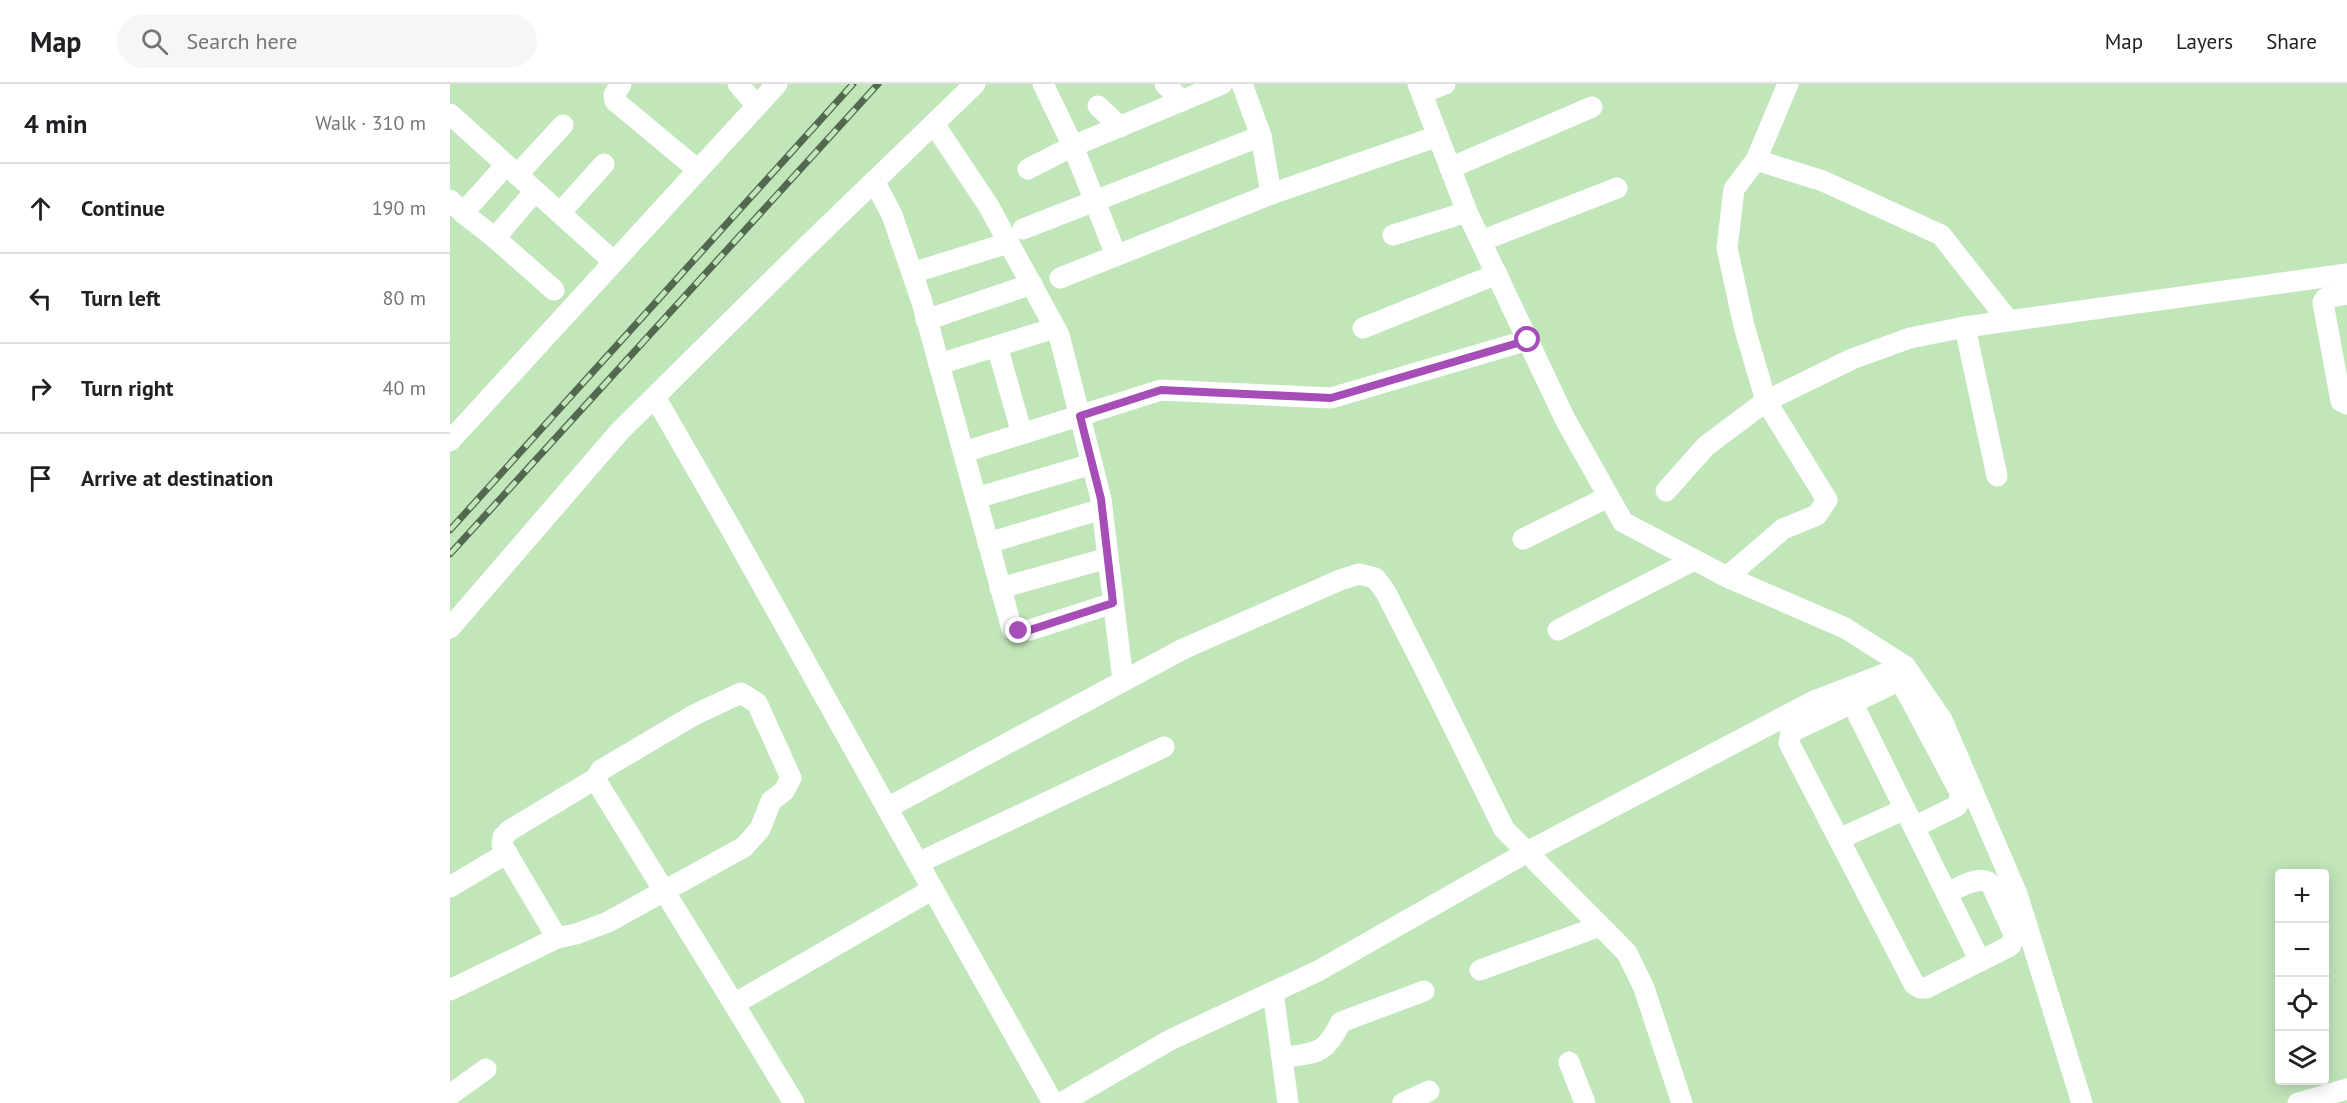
<!DOCTYPE html>
<html lang="en">
<head>
<meta charset="utf-8">
<style>
  body { margin:0; font-family:"PT Sans",sans-serif; background:#f6f6f6; color:#202124 }
  .controls { position:absolute; right:18px; bottom:18px; display:grid; overflow:hidden; border-radius:6px; box-shadow:0 3px 15px #0003 }
  .controls button { width:54px; height:54px; display:grid; place-items:center; padding:0; border:0; border-bottom:2px solid #e0e0e0; background:#fff; color:#202124; font:30px sans-serif }
  .stop { position:absolute; width:18px; height:18px; margin:-14px; border:4px solid #a64db8; border-radius:50%; background:#fff }
  .stop.end { background:#a64db8; border-color:#fff; box-shadow:0 2px 6px #0008 }
  .list { margin:0; padding:0; list-style:none }
  h2 { display:flex; justify-content:space-between; align-items:center; height:78px; margin:0; padding:0 24px; font-size:26px }
  h2 small { font-size:20px; font-weight:400; color:#757577 }
  .list li { display:grid; grid-template-columns:39px 1fr auto; gap:18px; align-items:center; box-sizing:border-box; height:90px; padding:0 24px; border-top:2px solid #e0e0e0 }
  .list b { display:block; font-size:22px; white-space:nowrap }
  .list em { font-size:20px; font-style:normal; color:#757577 }
  .icon { flex:none; width:33px; height:33px; fill:none; stroke:currentColor; stroke-width:2; stroke-linecap:round; stroke-linejoin:round }
  .map { position:relative; flex:none; width:1897px; height:1019px; overflow:hidden }
  header { display:flex; align-items:center; gap:36px; box-sizing:border-box; height:84px; padding:0 30px; background:#fff; border-bottom:2px solid #e0e0e0 }
  header strong { font-size:28px }
  nav { display:flex; gap:33px; margin-inline-start:auto; font-size:21px }
  .search { width:420px; height:54px; background:#f6f6f6; display:flex; align-items:center; gap:15px; box-sizing:border-box; padding:0 21px; border-radius:33px; color:#757577; font-size:22px }
  main { display:flex }
  aside { flex:1; background:#fff }
  .map>svg:first-child { display:block }
  .lines { fill:none; stroke-linecap:round; stroke-linejoin:round }
  .minor { stroke:#fff; stroke-width:21 }
  .rail-casing { stroke:#53694f; stroke-width:7 }
  .rail { stroke:#c1e6ba; stroke-width:4.5; stroke-dasharray:14; stroke-linecap:butt }
  .route { stroke:#a64db8; stroke-width:8 }
</style>
</head>
<body>
<header>
<strong>Map</strong>
<div class="search"><svg class="icon" aria-label="search" viewBox="0 0 24 24"><circle cx="10" cy="10" r="6"/><path d="M15 15l6 6"/></svg>Search here</div>
<nav><a>Map</a><a>Layers</a><a>Share</a></nav>
</header>
<main>
<aside>
<h2>4 min<small>Walk · 310 m</small></h2>
<ul class="list">
<li><svg class="icon" aria-label="ahead" viewBox="0 0 24 24"><path d="M12 20V5M6 11l6-6 6 6"/></svg><div><b>Continue</b></div><em>190 m</em></li>
<li><svg class="icon" aria-label="left" viewBox="0 0 24 24"><path d="M17 20v-9H6M10 6l-5 5 5 5"/></svg><div><b>Turn left</b></div><em>80 m</em></li>
<li><svg class="icon" aria-label="right" viewBox="0 0 24 24"><path d="M7 20v-9h11M14 6l5 5-5 5"/></svg><div><b>Turn right</b></div><em>40 m</em></li>
<li><svg class="icon" aria-label="arrive" viewBox="0 0 24 24"><path d="M6 21V4h12l-3 4 3 4H6"/></svg><div><b>Arrive at destination</b></div></li>
</ul>
</aside>
<div class="map">
<svg width="1897" height="1019" viewBox="0 0 1897 1019">
  <rect width="100%" height="100%" fill="#c1e6ba"/>
  <g class="lines">
    <g class="minor">
      <polyline points="171,0 164,11 165,17 248,86"/>
      <polyline points="288,0 307,22"/>
      <polyline points="593,0 623,62 666,171"/>
      <polyline points="715,0 732,17"/>
      <polyline points="792,0 811,52 821,110"/>
      <polyline points="968,0 1017,128 1115,335 1173,438 1277,493 1395,544 1455,582 1492,636 1567,810 1632,1019"/>
      <polyline points="972,9 995,0"/>
      <polyline points="648,22 670,43"/>
      <polyline points="0,30 164,178"/>
      <polyline points="484,40 538,121 609,251 651,415 673,597"/>
      <polyline points="1306,76 1373,97 1491,151 1558,236"/>
      <polyline points="1000,84 1142,23"/>
      <polyline points="578,85 623,62 772,0"/>
      <polyline points="67,91 113,41"/>
      <polyline points="424,97 442,131 472,218 562,545 580,546 663,519"/>
      <polyline points="85,107 45,154 104,206"/>
      <polyline points="0,116 13,129"/>
      <polyline points="110,129 154,80"/>
      <polyline points="573,145 811,52"/>
      <polyline points="943,151 1017,128"/>
      <polyline points="45,154 13,129 56,81"/>
      <polyline points="1031,157 1167,104"/>
      <polyline points="462,189 558,159"/>
      <polyline points="610,194 821,110 988,52"/>
      <polyline points="1897,210 1876,214 1873,219 1891,317 1897,320"/>
      <polyline points="476,236 582,200"/>
      <polyline points="1515,243 1547,392"/>
      <polyline points="913,244 1047,190"/>
      <polyline points="547,262 572,350"/>
      <polyline points="489,280 605,244"/>
      <polyline points="205,313 280,443 437,724 733,565 890,496 909,490 925,494 935,507 978,591 1054,745 1177,869 1194,904 1232,1019"/>
      <polyline points="0,357 327,0"/>
      <polyline points="514,368 711,306 881,314 1078,256"/>
      <polyline points="1216,407 1256,362 1316,317 1402,275 1460,254 1515,243 1897,190"/>
      <polyline points="526,414 642,380"/>
      <polyline points="1073,455 1158,413"/>
      <polyline points="538,459 652,425"/>
      <polyline points="1277,493 1333,445 1367,431 1377,416 1316,317 1294,242 1277,164 1284,105 1306,76 1338,0"/>
      <polyline points="550,504 658,474"/>
      <polyline points="0,544 170,347 355,164 525,0"/>
      <polyline points="1108,546 1244,476"/>
      <polyline points="1396,606 1530,877"/>
      <polyline points="145,695 284,920"/>
      <polyline points="437,724 603,1019"/>
      <path d="M1464,743L1507,722L1511,710L1453,601L1444,599L1341,648L1339,659L1464,900L1470,904H1476L1560,862L1565,852L1541,800C1529,790 1509,804 1497,809"/>
      <polyline points="1389,755 1455,725"/>
      <polyline points="468,779 714,663"/>
      <polyline points="0,803 57,769"/>
      <polyline points="1030,886 1150,842"/>
      <polyline points="0,906 107,854 126,850 158,838 294,763 310,745 321,717 334,707 341,694 307,619 291,609 244,631 151,686 145,695 60,746 53,753 52,761 107,854"/>
      <polyline points="823,908 838,1019"/>
      <path d="M832,974C867,968 874,972 891,938L974,907"/>
      <polyline points="1119,978 1135,1019"/>
      <polyline points="0,1011 36,985"/>
      <polyline points="344,1019 284,920 483,805"/>
      <polyline points="611,1019 720,956 868,887 1077,768 1364,617 1455,582"/>
      <polyline points="953,1019 979,1007"/>
      <polyline points="1848,1019 1897,1005"/>
    </g>
    <g class="rail-casing">
      <g id="rail">
        <polyline points="0,446 403,0"/>
        <polyline points="0,470 428,0"/>
      </g>
    </g>
    <use href="#rail" class="rail"/>
  </g>
  <g class="lines">
    <polyline class="route" points="569,547 580,546 663,519 651,415 630,332 711,306 881,314 1078,256"/>
  </g>
</svg>
<div class="controls">
<button>+</button>
<button>−</button>
<button><svg class="icon" aria-label="locate" viewBox="0 0 24 24"><circle cx="12" cy="12" r="6"/><path d="M12 2v4M12 18v4M2 12h4M18 12h4"/></svg></button>
<button><svg class="icon" aria-label="layers" viewBox="0 0 24 24"><path d="M12 4l9 5-9 5-9-5zM3 14l9 5 9-5"/></svg></button>
</div>
<div class="stop" style="left:1078px;top:256px"></div>
<div class="stop end" style="left:569px;top:547px"></div>
</div>
</main>
</body>
</html>
